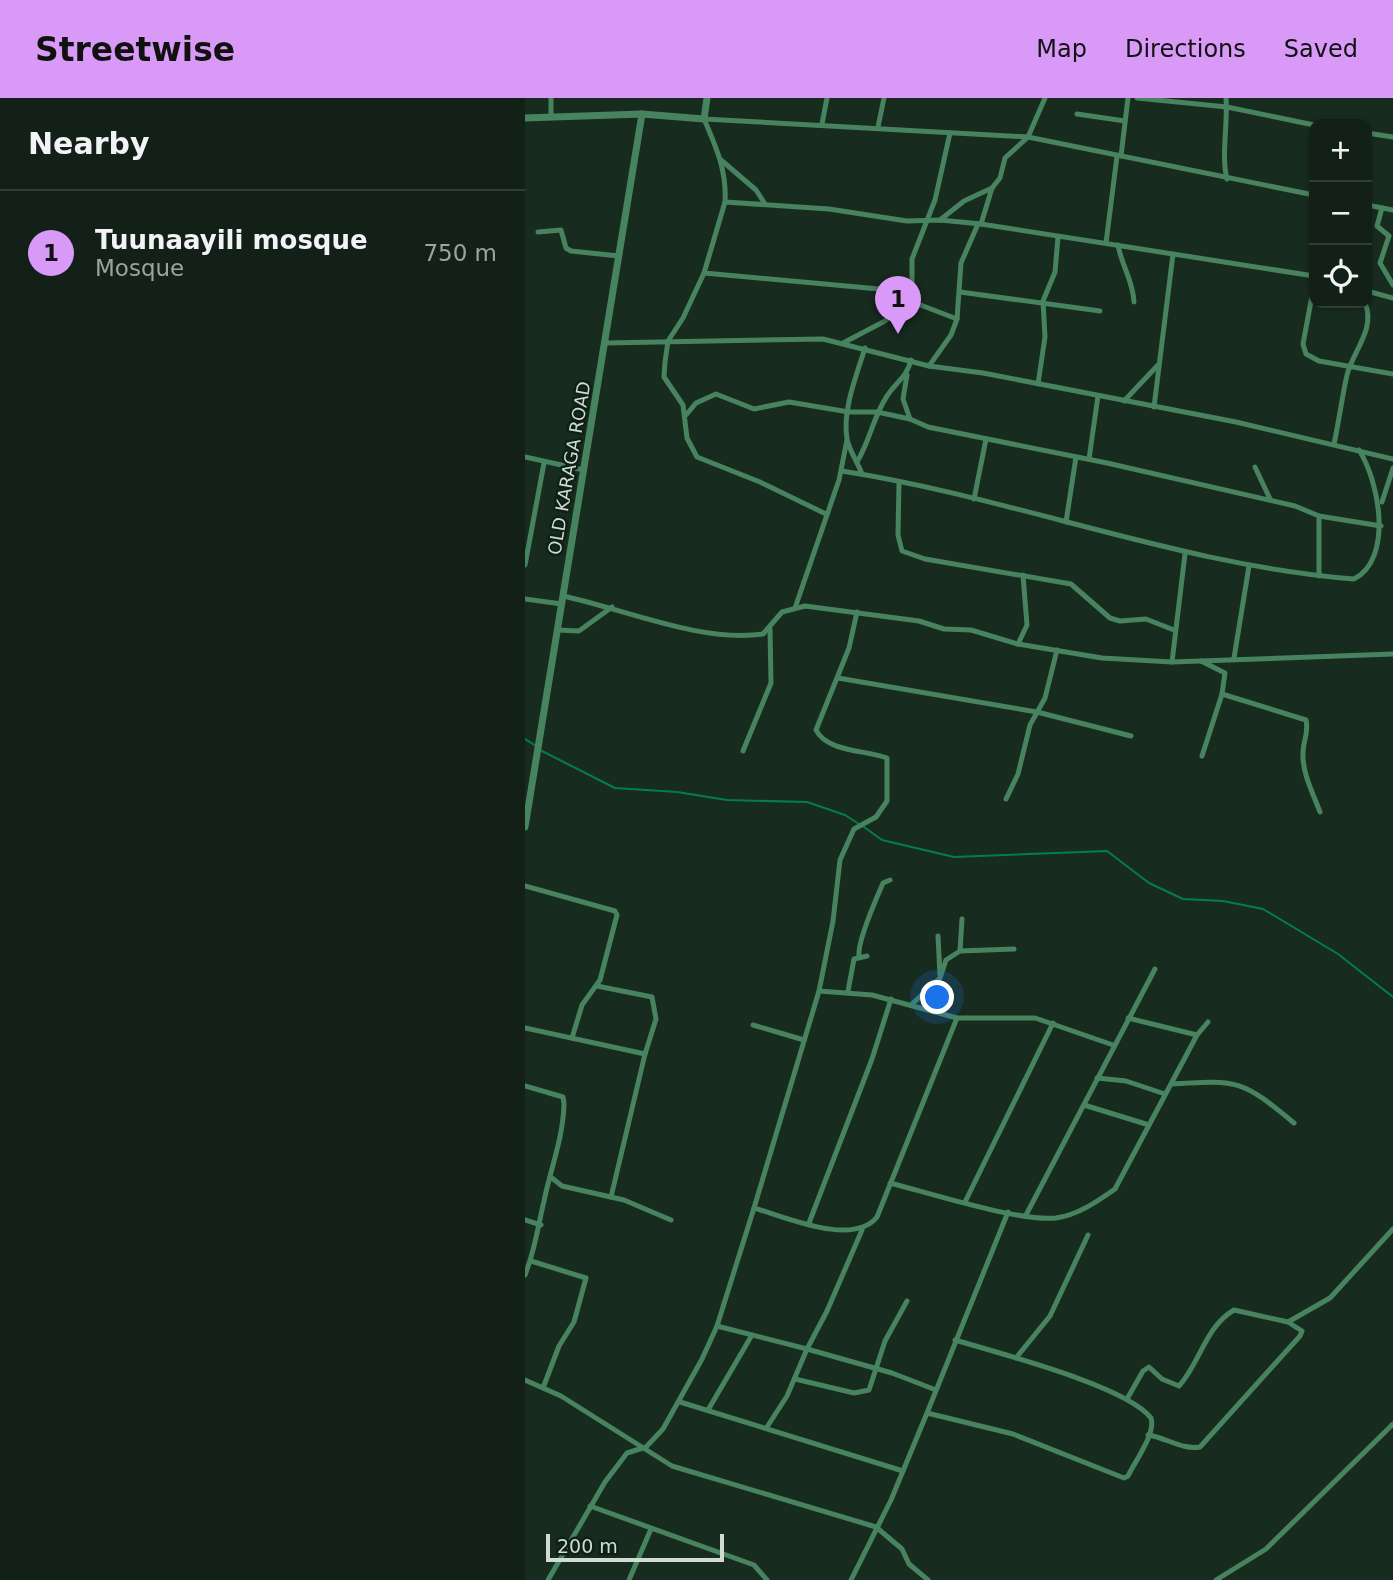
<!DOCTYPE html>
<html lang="en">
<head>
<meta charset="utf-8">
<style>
  body { margin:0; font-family:"DejaVu Sans",sans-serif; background:#1f2d24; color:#f1f3f6 }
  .controls { position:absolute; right:21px; top:21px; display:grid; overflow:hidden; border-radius:14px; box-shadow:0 2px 5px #0004 }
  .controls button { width:63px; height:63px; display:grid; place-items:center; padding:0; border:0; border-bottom:2px solid #313e36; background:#122017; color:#f1f3f6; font:35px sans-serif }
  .scale { position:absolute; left:21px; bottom:18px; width:178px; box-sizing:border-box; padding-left:7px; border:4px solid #cfdbd3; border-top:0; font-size:19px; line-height:24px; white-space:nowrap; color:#cfdbd3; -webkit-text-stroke:5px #0f2116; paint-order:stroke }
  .you { position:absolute; left:413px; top:900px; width:24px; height:24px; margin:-18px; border:5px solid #fff; border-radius:50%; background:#1a73e8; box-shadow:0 0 0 10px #1a73e833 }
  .badge { display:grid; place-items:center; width:46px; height:46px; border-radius:50%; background:#d99af7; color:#111; font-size:23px; font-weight:700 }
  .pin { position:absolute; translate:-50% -58px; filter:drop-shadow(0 2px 4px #0008) }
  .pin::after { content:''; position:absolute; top:37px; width:24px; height:21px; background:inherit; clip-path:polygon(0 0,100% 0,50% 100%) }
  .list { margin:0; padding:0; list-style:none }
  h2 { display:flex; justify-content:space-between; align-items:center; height:91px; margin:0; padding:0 28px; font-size:30px }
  h2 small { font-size:23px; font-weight:400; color:#9ca3a1 }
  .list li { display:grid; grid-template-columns:46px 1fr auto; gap:21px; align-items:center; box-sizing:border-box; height:126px; padding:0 28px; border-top:2px solid #313e36 }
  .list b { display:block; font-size:26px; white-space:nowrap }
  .list p { margin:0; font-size:23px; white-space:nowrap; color:#9ca3a1 }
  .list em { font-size:23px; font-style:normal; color:#9ca3a1 }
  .icon { flex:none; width:38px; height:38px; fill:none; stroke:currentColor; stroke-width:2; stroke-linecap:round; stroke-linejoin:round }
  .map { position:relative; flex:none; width:868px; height:1482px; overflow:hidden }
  header { display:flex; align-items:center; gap:42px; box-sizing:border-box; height:98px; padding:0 35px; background:#d99af7; color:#111 }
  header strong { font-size:33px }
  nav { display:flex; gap:38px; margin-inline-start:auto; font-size:24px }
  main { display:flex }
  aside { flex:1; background:#122017 }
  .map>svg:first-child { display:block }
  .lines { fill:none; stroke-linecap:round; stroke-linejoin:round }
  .stream { stroke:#027f49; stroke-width:2 }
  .minor { stroke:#47835f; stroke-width:5 }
  .tertiary { stroke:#47835f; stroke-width:7 }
  .labels { text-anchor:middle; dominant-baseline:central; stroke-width:5; stroke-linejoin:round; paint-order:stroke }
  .street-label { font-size:18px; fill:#cfdbd3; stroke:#0f2116 }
</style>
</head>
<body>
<header>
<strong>Streetwise</strong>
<nav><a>Map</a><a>Directions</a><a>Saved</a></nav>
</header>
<main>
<aside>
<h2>Nearby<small></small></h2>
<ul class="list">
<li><span class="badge">1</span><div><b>Tuunaayili mosque</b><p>Mosque</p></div><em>750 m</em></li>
</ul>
</aside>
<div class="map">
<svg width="868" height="1482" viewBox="0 0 868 1482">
  <rect width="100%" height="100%" fill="#182b1f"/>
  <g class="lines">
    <g class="stream">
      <polyline points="0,641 11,648"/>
      <polyline points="15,652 90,690 152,694 202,702 282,704 320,717 334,726"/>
      <polyline points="339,729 357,742 429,759 582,753 624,785 658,801 698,803 738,811 813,856 868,899"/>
    </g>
    <g class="minor">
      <polyline points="612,0 702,9 789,27"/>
      <path d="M701,0C703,26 696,58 702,81"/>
      <polyline points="552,16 600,23"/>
      <polyline points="26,18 26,0"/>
      <polyline points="297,26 302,0"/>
      <polyline points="353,29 359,0"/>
      <polyline points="842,35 868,39"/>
      <polyline points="596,58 603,0"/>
      <polyline points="196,62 231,92 240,106"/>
      <path d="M200,104C202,73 191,49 179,21L503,39L789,97"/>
      <polyline points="842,107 868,112"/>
      <polyline points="857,110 852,128 864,138 855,165 868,187"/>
      <polyline points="415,122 439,103 467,90"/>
      <polyline points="456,126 467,90 475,80 480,60 503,39 520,0"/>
      <polyline points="13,134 36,132 41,150 46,153 94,158"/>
      <polyline points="581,145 592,58"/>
      <path d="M593,147C597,169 608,182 609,204"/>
      <polyline points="179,175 354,191 432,221"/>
      <polyline points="789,187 778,246 781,256 794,263 868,276"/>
      <polyline points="842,193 868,200"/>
      <polyline points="435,194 575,213"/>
      <polyline points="81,245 298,241 404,268 458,275 711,324 868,361"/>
      <polyline points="318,245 360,223 387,202 387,161 410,102 425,35"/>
      <polyline points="404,268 426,237 432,221 436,165 453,126"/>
      <polyline points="382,277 378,301 385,321"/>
      <polyline points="513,286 520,239 518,203 530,174 533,139"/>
      <polyline points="599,303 633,267"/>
      <polyline points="629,309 648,156"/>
      <polyline points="161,317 171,305 191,296 229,311 264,304 324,314 352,314 385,321 403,329 582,365 770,408 794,418 794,478"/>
      <path d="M809,346C814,323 817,299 822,277C828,253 851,231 840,205"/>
      <polyline points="0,359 59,372"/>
      <polyline points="564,361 573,298"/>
      <path d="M332,364C345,343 348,319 362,298C371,284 382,279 386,262"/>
      <polyline points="730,369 745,401"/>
      <path d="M317,373C490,400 654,467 829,481C868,461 855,385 834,352"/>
      <path d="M337,376C333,365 324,352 322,341C317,312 332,276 340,250"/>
      <polyline points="374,384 373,437 377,453 400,461 546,486 585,520 595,523 621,521 649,532"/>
      <polyline points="449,401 461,341"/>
      <polyline points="857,404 868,370"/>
      <polyline points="301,416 235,384 172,359 162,340 158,307 139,279 140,264 143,243 158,220 179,175 200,104 304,111 382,123 415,122 456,126 789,178"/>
      <polyline points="794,418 856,428"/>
      <polyline points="541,424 551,359"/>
      <polyline points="0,467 19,365"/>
      <path d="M38,498C99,511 176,545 238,536L257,514L280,508L394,523L419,531L446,532L493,546L577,560L647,564L868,556"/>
      <polyline points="0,501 37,506"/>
      <polyline points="270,510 314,382 322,342"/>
      <polyline points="32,532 54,533 87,509"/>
      <polyline points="493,546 502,527 498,477"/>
      <polyline points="709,560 724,468"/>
      <path d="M676,563L700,575L697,596L781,622C784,635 778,643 778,655C777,675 788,695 795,714"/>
      <polyline points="647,564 660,456"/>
      <polyline points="313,580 512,614 606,638"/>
      <polyline points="218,653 246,585 245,531"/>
      <polyline points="677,658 697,596"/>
      <polyline points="481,701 493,676 505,627 520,600 532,552"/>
      <polyline points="0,788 90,813 92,817 75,882 57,907 47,940"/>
      <polyline points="413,838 415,877"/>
      <polyline points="435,853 489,851"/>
      <path d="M334,858C332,845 351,801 358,785L365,782"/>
      <path d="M294,893L308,823L315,762L329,731L351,719L362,703V660C341,652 302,654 291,632L324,550L332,514"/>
      <polyline points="323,893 329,861 342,858"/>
      <polyline points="387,906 415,880 421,862 435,853 437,821"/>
      <polyline points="603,920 672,937"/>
      <polyline points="228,927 279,942"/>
      <polyline points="0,930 120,956 131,921 127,899 72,888"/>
      <polyline points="572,980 601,983 640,996"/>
      <path d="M646,986C714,982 716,981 769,1025"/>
      <path d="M0,988L38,999L39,1006C38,1041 26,1069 19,1103C13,1128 10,1152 0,1177"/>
      <polyline points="559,1007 624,1027"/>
      <polyline points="27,1080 37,1088 99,1102 146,1122"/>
      <path d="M365,1085C404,1095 495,1124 531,1120C553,1117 573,1103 590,1091L672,937L683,924"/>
      <polyline points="86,1099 120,956"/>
      <polyline points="440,1104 528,925"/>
      <path d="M229,1110C261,1119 328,1149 352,1119L432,920"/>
      <polyline points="501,1117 630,871"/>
      <polyline points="0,1122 16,1127"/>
      <polyline points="284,1125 347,961 366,901"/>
      <polyline points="337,1132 302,1213 282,1251 367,1275 411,1292"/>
      <polyline points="6,1163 61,1180 49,1224 34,1248 18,1290"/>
      <polyline points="763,1224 805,1200 868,1131"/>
      <polyline points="192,1228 282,1251 262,1298 242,1329"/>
      <polyline points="491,1260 525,1218 563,1137"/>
      <polyline points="270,1281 329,1295 344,1292 360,1243 382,1203"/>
      <polyline points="0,1282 36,1298 147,1368 351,1429 377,1451 384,1466 403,1482"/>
      <path d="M602,1301L618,1273L624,1269L637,1281L654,1288C675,1265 680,1229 709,1212L763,1224L777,1233L775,1238L675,1349C657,1352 642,1340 623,1337"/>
      <polyline points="155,1304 378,1373"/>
      <polyline points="183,1312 227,1237"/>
      <polyline points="402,1315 483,1114"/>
      <polyline points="65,1408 229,1467 242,1482"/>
      <polyline points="23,1482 80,1384 102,1355 121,1349 138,1331 177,1261 192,1228 229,1110 294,893 347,897 432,920 510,920 588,947"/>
      <polyline points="104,1482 126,1431"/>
      <path d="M326,1482L366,1402L402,1315L488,1336L599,1380L603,1378C610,1363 631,1336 626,1320C602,1288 473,1255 430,1242"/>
      <polyline points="691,1482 741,1451 868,1326"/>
    </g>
    <g class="tertiary">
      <polyline points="0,20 117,16 179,21 182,0"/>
      <polyline points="0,729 117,16"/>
    </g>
  </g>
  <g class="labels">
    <g class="street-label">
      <text transform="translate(44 370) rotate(-80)">OLD KARAGA ROAD</text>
    </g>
  </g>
</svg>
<div class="controls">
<button>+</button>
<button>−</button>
<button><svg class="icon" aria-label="locate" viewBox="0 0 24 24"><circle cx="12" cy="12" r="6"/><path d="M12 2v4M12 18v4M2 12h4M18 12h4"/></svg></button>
</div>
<div class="scale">200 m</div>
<div class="you"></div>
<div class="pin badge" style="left:373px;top:236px">1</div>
</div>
</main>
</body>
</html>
